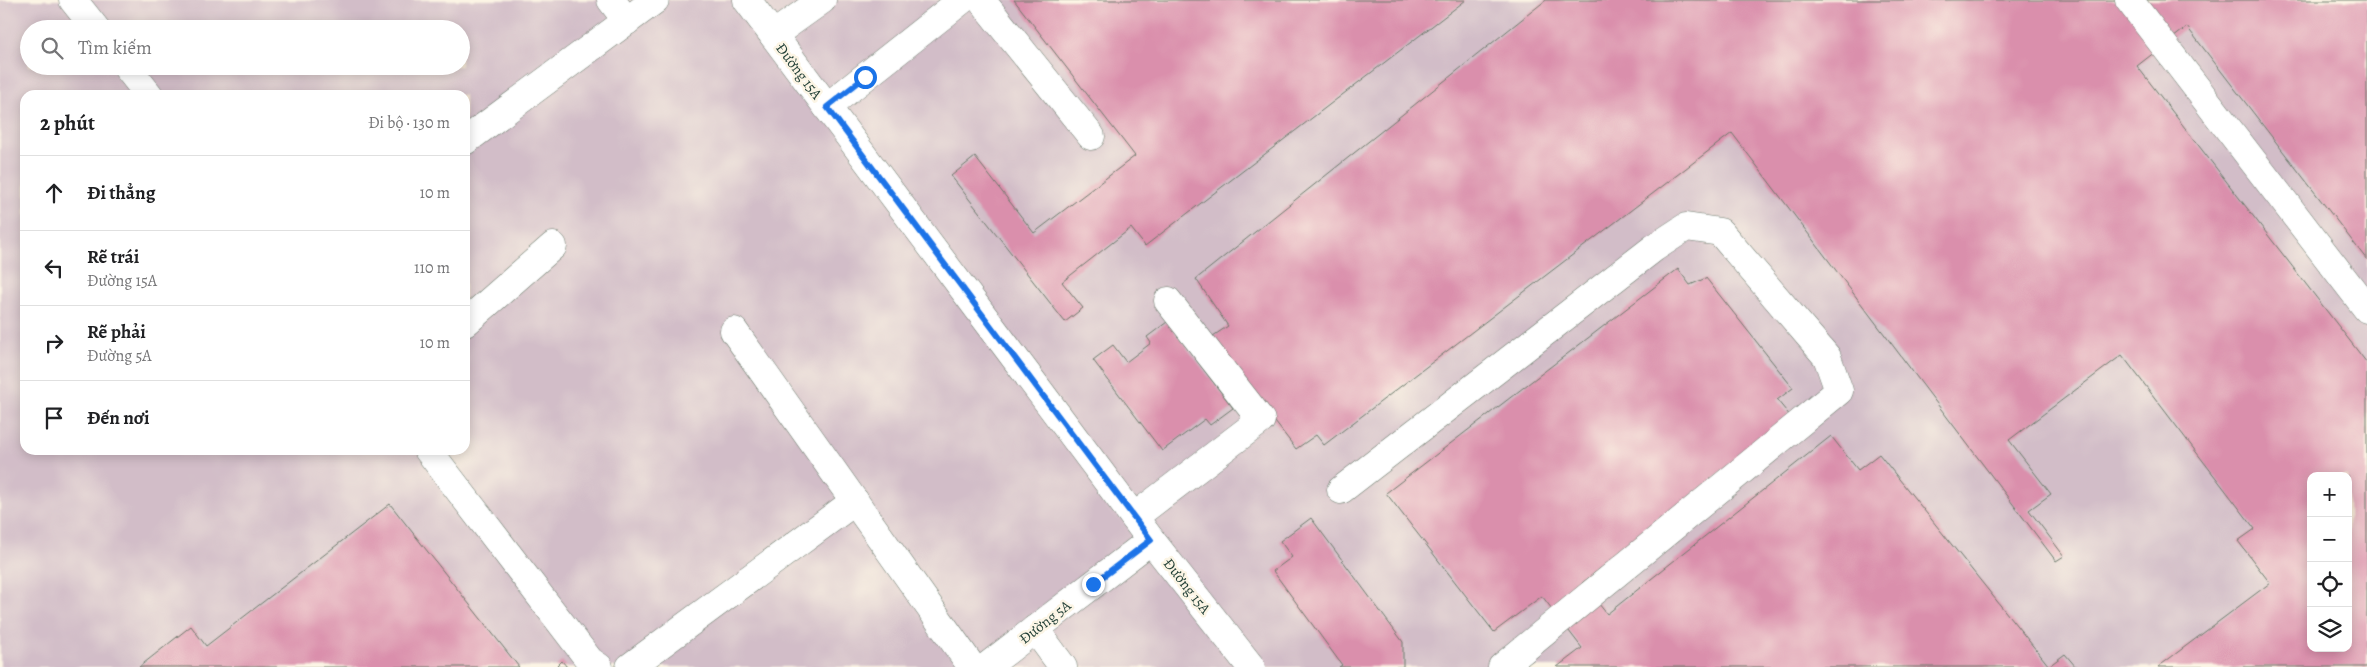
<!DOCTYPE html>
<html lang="vi">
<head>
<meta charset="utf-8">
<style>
  body { margin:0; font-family:Alegreya,serif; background:#f6f6f6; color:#202124 }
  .controls { position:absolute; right:15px; bottom:15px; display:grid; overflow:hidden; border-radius:10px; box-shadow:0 2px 12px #0003 }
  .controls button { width:45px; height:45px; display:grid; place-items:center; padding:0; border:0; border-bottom:1px solid #e0e0e0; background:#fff; color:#202124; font:25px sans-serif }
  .stop { position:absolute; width:15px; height:15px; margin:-11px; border:4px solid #1a73e8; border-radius:50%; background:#fff }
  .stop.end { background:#1a73e8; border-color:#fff; box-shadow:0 1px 5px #0008 }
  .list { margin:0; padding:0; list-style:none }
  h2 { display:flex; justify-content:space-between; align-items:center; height:65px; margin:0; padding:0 20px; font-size:21px }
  h2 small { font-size:16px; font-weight:400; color:#757577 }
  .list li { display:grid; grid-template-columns:32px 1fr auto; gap:15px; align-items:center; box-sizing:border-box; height:75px; padding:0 20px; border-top:1px solid #e0e0e0 }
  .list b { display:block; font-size:19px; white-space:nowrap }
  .list p { margin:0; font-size:16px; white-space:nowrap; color:#757577 }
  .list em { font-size:16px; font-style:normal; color:#757577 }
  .icon { flex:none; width:28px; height:28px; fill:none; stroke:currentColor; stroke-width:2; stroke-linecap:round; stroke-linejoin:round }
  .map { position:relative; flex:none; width:2367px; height:667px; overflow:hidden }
  .search { position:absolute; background:#fff; box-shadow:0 2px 12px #0003; left:20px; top:20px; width:450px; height:55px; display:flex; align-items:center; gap:12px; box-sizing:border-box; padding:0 18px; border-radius:28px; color:#757577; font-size:19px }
  .panel { position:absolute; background:#fff; box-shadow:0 2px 12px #0003; left:20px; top:90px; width:450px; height:365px; border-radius:15px }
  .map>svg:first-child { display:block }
  .industrial { fill:#d2bdc8; fill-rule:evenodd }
  .building { fill:#da8fac; fill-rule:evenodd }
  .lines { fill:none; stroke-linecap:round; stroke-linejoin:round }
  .minor-casing { stroke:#6b796b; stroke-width:29 }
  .minor { stroke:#fff; stroke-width:28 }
  .route { stroke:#1a73e8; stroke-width:6 }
  .labels { text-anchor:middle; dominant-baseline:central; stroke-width:5; stroke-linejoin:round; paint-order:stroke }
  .street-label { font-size:15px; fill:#1f3d34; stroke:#fcf5e5 }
</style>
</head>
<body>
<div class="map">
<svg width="2367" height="667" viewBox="0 0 2367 667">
  <rect width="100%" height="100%" fill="#fcf5e5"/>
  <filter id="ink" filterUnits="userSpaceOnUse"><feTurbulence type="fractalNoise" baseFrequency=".02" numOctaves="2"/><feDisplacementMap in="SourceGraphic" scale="10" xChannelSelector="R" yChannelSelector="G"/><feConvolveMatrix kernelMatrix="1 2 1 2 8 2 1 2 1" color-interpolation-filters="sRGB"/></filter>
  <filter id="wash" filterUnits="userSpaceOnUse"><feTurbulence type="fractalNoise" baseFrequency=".0096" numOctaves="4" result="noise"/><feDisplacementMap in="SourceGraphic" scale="20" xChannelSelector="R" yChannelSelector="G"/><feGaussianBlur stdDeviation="1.12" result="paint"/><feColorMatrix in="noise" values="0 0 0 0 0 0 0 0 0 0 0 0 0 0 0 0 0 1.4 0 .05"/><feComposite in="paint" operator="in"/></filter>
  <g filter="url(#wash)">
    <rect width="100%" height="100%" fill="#f8e9d2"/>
    <path class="industrial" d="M0,0H2367V667H0ZM29,29H461V66H29ZM25,95H465V450H25ZM2311,476H2348V648H2311Z"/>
    <g id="blocks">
      <g class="building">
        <polygon points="1014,0 1466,0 1145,246 1131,228 1062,282 1083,308 1065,322 951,176 975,157 1034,233 1135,156"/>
        <path d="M1546,0H2367V260L2187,27L2137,66L2367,363V667H2158L2270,583L2238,541L2255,529L2122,355L2009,440L2051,494L2029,510L2064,556L2056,561L1732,133L1324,445L1316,435L1296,449L1210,338L1228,326L1196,279ZM2311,476H2348V648H2311Z"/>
        <polygon points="1678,269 1690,285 1706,278 1793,388 1777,400 1791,417 1582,583 1607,614 1831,436 1858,470 1879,454 2049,666 2065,654 2076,667 1557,667 1582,648 1542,596 1494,632 1386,493"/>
        <polygon points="1167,322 1233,408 1210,425 1205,419 1162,451 1093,360 1113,345 1126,362 1151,343 1147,337"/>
        <polygon points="390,504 519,667 139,667 191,626 206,646"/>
        <polygon points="1311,518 1403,642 1403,667 1339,667 1342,665 1273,571 1292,557 1280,541"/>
        <polygon points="562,661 567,667 556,667"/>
      </g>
    </g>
  </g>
  <g filter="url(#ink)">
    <use href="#blocks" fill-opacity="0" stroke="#6b796b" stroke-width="1"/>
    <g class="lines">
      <g class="minor-casing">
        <g id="minor">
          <polyline points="73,0 96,29"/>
          <polyline points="611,0 627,21"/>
          <polyline points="747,0 1151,540 1251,667"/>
          <polyline points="981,0 1091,136"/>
          <polyline points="2129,0 2367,309"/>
          <polyline points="773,35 822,0"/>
          <polyline points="126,66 149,95"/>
          <polyline points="827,107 962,0"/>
          <polyline points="465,141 655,0"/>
          <polyline points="465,323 553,246"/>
          <polyline points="734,331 972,667"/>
          <polyline points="428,450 590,661 599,667"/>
          <polyline points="1341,490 1654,248 1686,227 1720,232 1827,357 1839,391 1502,667"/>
          <polyline points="1134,517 1261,420 1168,301"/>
          <polyline points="1035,629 1063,667"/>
          <polyline points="630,667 855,501"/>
          <polyline points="986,667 1151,540"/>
        </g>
      </g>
      <use href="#minor" class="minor"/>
    </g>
  </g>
  <g class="lines" filter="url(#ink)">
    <polyline class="route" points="865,77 827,107 1151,540 1093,584"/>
  </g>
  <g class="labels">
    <g class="street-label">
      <text transform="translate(799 71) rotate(53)">Đường 15A</text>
      <text transform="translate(1187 586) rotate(52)">Đường 15A</text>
      <text transform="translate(1045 622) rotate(-38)">Đường 5A</text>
    </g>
  </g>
</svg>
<div class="controls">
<button>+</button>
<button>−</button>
<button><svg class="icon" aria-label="locate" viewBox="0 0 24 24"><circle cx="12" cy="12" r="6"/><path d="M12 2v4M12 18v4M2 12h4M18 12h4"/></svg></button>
<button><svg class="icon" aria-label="layers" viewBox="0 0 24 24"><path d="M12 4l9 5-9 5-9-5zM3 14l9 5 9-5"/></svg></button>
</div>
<div class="stop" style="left:865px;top:77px"></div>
<div class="stop end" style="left:1093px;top:584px"></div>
<div class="search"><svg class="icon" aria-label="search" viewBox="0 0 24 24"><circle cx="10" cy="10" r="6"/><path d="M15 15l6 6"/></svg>Tìm kiếm</div>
<section class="panel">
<h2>2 phút<small>Đi bộ · 130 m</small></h2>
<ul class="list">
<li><svg class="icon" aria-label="ahead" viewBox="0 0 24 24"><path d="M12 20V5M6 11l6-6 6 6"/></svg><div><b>Đi thẳng</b></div><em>10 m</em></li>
<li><svg class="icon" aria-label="left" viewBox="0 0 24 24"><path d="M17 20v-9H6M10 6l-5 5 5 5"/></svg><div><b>Rẽ trái</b><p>Đường 15A</p></div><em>110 m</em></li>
<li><svg class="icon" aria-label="right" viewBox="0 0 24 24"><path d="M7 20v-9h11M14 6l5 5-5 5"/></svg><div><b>Rẽ phải</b><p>Đường 5A</p></div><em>10 m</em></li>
<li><svg class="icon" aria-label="arrive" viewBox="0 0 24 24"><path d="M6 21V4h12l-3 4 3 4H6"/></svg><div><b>Đến nơi</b></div></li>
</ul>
</section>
</div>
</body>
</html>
